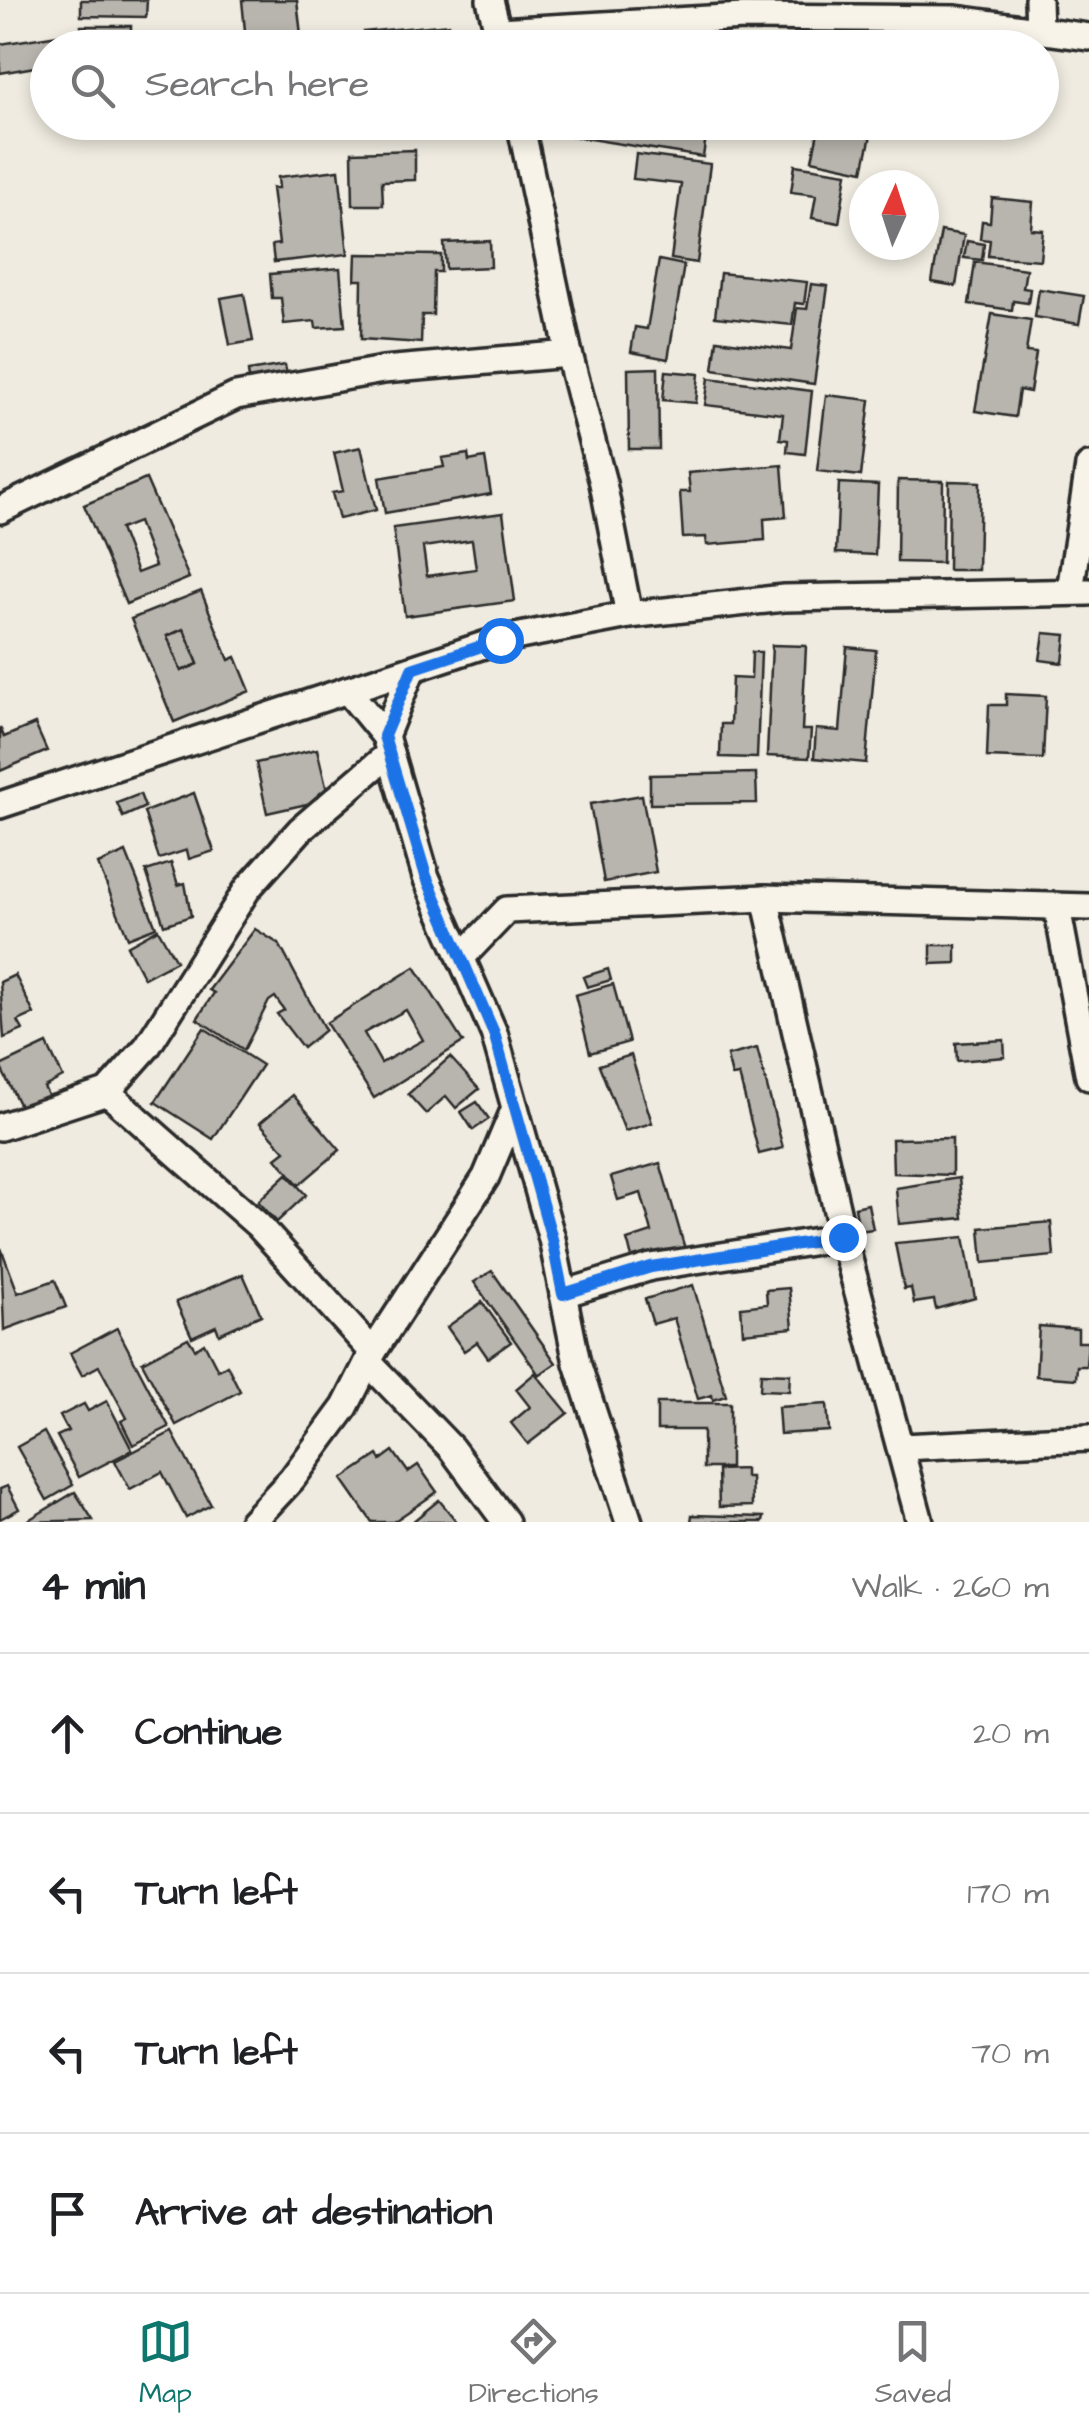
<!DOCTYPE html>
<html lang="en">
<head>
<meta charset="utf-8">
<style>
  body { margin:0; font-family:"Architects Daughter",sans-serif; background:#f6f6f6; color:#202124 }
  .compass { position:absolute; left:849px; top:170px; width:90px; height:90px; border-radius:50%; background:#fff; box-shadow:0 5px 15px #0003; rotate:3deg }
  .stop { position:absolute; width:30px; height:30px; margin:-22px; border:8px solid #1a73e8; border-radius:50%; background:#fff }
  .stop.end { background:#1a73e8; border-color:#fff; box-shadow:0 2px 10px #0008 }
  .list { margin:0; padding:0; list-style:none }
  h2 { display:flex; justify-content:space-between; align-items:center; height:130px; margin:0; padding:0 40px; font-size:42px }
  h2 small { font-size:32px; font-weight:400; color:#757577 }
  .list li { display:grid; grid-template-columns:65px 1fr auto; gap:30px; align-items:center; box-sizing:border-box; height:160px; padding:0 40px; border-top:2px solid #e0e0e0 }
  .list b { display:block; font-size:38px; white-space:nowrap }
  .list em { font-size:32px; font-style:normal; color:#757577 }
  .icon { flex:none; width:55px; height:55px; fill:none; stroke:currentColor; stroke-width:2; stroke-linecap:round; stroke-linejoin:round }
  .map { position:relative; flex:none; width:1089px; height:1522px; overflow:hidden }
  .search { position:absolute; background:#fff; box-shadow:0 5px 15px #0003; left:30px; right:30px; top:30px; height:110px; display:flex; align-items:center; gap:25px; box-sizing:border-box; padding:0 35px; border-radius:55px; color:#757577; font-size:38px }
  .sheet { height:770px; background:#fff }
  nav { display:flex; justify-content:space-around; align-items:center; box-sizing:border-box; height:140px; border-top:2px solid #e0e0e0; background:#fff; font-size:28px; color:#757577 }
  nav a { display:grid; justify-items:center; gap:5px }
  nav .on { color:#0f766e }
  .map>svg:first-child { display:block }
  .building { fill:#b8b5ae; stroke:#2b2b2b; stroke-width:2.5; fill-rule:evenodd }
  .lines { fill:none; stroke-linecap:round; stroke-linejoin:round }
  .minor-casing { stroke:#2b2b2b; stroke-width:32 }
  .minor { stroke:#f7f3e8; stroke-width:25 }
  .route { stroke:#1a73e8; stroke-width:12 }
</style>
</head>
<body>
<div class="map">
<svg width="1089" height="1522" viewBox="0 0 1089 1522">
  <rect width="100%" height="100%" fill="#efebe0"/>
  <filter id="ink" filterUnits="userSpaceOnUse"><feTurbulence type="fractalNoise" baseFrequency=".01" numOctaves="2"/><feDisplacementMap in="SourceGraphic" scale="20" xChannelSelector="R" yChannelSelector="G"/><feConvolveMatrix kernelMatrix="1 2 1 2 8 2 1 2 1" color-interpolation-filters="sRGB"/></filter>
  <g filter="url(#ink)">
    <g class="building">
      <polygon points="81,0 147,0 146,17 81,16"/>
      <polygon points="242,0 297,0 301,35 246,41"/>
      <polygon points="449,24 451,48 365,48 364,32"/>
      <rect x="81" y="26" width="50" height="22"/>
      <polygon points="58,35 60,48 48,48 48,113 43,113 35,67 0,73 0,44"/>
      <polygon points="573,122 708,122 703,157 571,136"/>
      <polygon points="828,122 874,122 863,171 812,160 820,123"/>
      <polygon points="415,150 415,180 382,181 383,205 353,205 352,152"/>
      <polygon points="636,154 710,164 697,263 671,259 681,184 633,179"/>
      <polygon points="795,165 847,173 839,223 812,218 816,195 791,192"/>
      <polygon points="339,170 348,254 274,262 272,245 279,244 272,188 279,188 278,177"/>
      <polygon points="992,198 1033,202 1031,229 1043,230 1040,260 988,256 990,240 980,239 982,221 990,222"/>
      <polygon points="941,231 964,235 956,286 932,282"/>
      <polygon points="490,241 491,267 446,269 444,243"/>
      <polygon points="967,241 984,244 982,260 964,258"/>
      <polygon points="356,254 441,255 441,272 434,272 433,315 422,315 421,343 361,339 362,280 355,280"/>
      <polygon points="659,260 684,265 668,359 631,352 635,327 647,329"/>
      <polygon points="975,262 1026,269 1023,288 1030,289 1028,303 1013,301 1012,310 969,304"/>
      <polygon points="340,268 345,326 316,328 315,321 284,324 281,298 272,298 270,274"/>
      <polygon points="720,273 807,282 804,304 795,303 792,325 715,317"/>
      <polygon points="811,284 828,286 814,384 713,369 717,340 791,350 797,308 807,309"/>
      <polygon points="1039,289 1084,296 1079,324 1035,317"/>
      <polygon points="244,294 253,341 230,345 221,298"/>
      <polygon points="992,314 1031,320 1026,352 1036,353 1030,392 1019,390 1015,417 975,411"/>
      <polygon points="285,365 288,381 250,388 248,371"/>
      <polygon points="658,368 659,449 629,449 628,369"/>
      <polygon points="666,371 699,374 696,403 663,400"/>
      <polygon points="709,378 812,391 805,454 787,452 788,440 780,439 783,414 705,405"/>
      <polygon points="826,395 870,400 861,476 817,471"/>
      <polygon points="361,447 376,510 339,519 332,493 343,491 334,453"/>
      <polygon points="468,454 469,461 485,458 491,494 385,513 379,478 444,467 442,458"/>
      <polygon points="782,465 786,517 764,519 765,540 707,545 706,537 683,538 680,492 690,492 688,473"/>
      <path d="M146,479L189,578L126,604L84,505ZM138,522L155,566L137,573L120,529Z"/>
      <polygon points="898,480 943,481 942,563 897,562"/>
      <polygon points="949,481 980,482 978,570 948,570"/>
      <polygon points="839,483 878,485 875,555 836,553"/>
      <path d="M503,513L515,601L405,616L393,528ZM472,540L476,569L427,576L423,547Z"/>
      <path d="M201,591L229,660L236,657L250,691L174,722L131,619ZM184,629L198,664L181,671L167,636Z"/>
      <polygon points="184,629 198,664 181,671 167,636"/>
      <polygon points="1044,633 1066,635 1063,663 1040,660"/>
      <polygon points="772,645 806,646 802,730 811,730 809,758 767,756"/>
      <polygon points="847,647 876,650 866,763 814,758 816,729 840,731"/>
      <polygon points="752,652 761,652 757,758 720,757 721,724 730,724 732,678 751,679"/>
      <polygon points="1006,694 1046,696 1043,759 987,757 989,705 1006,705"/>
      <polygon points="35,724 47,751 0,771 0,727 4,737"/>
      <polygon points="317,749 329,799 267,813 256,763"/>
      <polygon points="756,773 757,803 650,804 650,775"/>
      <polygon points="194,793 214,851 189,859 187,850 159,859 144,812"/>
      <polygon points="140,794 145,807 123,817 117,803"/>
      <polygon points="642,795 656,872 604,882 590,804"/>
      <polygon points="126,852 156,927 128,938 98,864"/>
      <polygon points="171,863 178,885 185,883 191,916 164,925 146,871"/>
      <polygon points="158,929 176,961 144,978 127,946"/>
      <polygon points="255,929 279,944 325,1030 303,1048 277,1014 284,1010 275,997 269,1001 244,1050 197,1019 214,993 209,990"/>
      <polygon points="931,945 956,945 956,963 931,964"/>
      <path d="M415,967L463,1042L374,1098L326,1023ZM406,1010L423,1040L381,1063L364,1033Z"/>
      <polygon points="608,969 611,980 587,987 583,977"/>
      <polygon points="15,975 34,1014 18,1021 23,1030 4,1038 0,982"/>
      <polygon points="613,984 629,1042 590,1053 575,995"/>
      <polygon points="204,1028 262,1065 213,1139 155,1102"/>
      <polygon points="1004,1040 1005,1057 957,1061 956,1043"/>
      <polygon points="47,1044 63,1077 44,1087 51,1101 24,1114 0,1066"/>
      <polygon points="757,1048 783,1148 759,1154 739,1075 732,1076 727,1056"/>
      <polygon points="631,1055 652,1123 625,1131 599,1065"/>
      <polygon points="450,1057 479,1089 456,1108 446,1096 426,1114 408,1094"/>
      <polygon points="293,1095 340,1150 299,1185 276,1158 285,1151 260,1123"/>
      <polygon points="477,1102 489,1119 473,1130 461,1112"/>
      <polygon points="952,1138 952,1175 893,1173 892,1139"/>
      <polygon points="660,1163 685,1249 634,1264 627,1240 652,1232 641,1193 618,1200 611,1177"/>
      <polygon points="287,1174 306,1195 277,1222 258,1201"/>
      <polygon points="959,1178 963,1218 899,1224 896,1188"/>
      <polygon points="868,1204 873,1229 859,1231 855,1207"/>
      <polygon points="1051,1222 1054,1256 983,1263 980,1228"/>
      <polygon points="964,1237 975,1298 936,1309 934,1300 914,1303 911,1288 904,1289 895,1243"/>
      <polygon points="1,1248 18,1293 55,1280 66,1307 4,1330"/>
      <polygon points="492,1271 556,1363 539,1375 474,1282"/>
      <polygon points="243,1274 261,1315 219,1334 216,1326 192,1337 176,1302"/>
      <polygon points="693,1285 726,1396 713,1400 712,1395 698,1399 674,1318 653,1324 645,1299"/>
      <polygon points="789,1288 793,1328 743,1333 741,1307 767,1304 766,1290"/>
      <polygon points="482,1302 511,1342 488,1358 477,1342 464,1351 447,1327"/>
      <polygon points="1039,1326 1078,1329 1078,1342 1088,1342 1086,1366 1077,1366 1076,1379 1036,1376"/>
      <polygon points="117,1328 169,1427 133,1445 121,1421 127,1418 99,1366 82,1375 70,1353"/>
      <polygon points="188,1338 195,1349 204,1343 218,1370 227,1365 240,1391 176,1425 142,1362"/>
      <polygon points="535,1373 568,1413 528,1444 511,1423 530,1407 516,1389"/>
      <polygon points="761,1373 790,1374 789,1391 760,1390"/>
      <polygon points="107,1401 132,1450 79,1477 57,1436 68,1431 60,1416 84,1404 88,1411"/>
      <polygon points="657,1403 730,1403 730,1468 703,1468 703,1430 657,1430"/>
      <polygon points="827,1404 829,1431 780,1434 778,1407"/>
      <polygon points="44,1432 73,1485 47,1500 17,1447"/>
      <polygon points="172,1432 211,1505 186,1518 162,1472 130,1489 115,1461"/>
      <polygon points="393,1451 408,1472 418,1465 437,1492 393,1522 372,1522 342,1479 378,1455 381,1460"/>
      <polygon points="745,1469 745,1477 751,1477 752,1506 719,1507 718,1470"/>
      <polygon points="7,1486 19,1509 0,1519 0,1489"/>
      <polygon points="75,1492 93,1520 25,1522"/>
      <polygon points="439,1500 457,1522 412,1522"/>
      <polygon points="692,1515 764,1517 763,1522 691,1522"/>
    </g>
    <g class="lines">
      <g class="minor-casing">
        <g id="minor">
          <polyline points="490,0 502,48"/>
          <polyline points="1038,0 1039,31"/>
          <polyline points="498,31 744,17 956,19 1089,37"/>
          <polyline points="520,122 569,354 603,483 629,615"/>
          <polyline points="0,510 236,396 383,370 569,354"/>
          <polyline points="1070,591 1089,466"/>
          <polyline points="347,690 385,736 426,877 494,1033 552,1239 577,1363 629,1522"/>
          <polyline points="385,736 412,669"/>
          <polyline points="0,805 499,640 629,615 784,598 1089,592"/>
          <polyline points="765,898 843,1237 920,1522"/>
          <polyline points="1057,907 1089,1077"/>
          <polyline points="461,958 507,910 765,898 1089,907"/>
          <polyline points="107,1092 258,1225 373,1352"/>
          <polyline points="0,1127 107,1092 147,1047 248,888 300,830 390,753"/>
          <polyline points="563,1294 651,1267 843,1237"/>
          <polyline points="368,1362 451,1448 506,1522"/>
          <polyline points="902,1447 1089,1438"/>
          <polyline points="252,1522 292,1479 345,1407 373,1352 486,1177 515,1108"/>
        </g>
      </g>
      <use href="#minor" class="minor"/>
    </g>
  </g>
  <g class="lines" filter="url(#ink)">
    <polyline class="route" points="500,640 412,669 384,736 426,876 494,1033 552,1239 563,1294 651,1267 843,1237"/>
  </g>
</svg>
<svg class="compass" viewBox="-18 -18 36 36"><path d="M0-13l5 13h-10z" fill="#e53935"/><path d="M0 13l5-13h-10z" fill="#757577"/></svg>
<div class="stop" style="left:500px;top:640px"></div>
<div class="stop end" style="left:843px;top:1237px"></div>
<div class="search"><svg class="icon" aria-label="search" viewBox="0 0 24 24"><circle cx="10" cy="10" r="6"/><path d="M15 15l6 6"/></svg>Search here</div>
</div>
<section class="sheet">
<h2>4 min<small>Walk · 260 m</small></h2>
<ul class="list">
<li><svg class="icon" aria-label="ahead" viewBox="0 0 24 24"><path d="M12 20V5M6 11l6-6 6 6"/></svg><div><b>Continue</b></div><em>20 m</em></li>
<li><svg class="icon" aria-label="left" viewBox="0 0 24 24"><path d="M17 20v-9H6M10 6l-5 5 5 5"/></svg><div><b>Turn left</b></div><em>170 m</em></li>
<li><svg class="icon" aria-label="left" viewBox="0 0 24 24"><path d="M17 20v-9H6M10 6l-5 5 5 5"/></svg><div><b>Turn left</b></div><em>70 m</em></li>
<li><svg class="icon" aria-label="arrive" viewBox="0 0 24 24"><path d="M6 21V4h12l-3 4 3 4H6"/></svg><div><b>Arrive at destination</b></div></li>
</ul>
</section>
<nav>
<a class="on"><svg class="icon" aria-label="map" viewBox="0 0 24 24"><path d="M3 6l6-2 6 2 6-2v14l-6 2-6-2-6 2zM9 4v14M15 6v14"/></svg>Map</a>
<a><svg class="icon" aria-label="directions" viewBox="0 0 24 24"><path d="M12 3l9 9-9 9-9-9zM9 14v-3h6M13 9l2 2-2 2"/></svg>Directions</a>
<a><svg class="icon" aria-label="saved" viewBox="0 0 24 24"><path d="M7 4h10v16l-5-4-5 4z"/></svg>Saved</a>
</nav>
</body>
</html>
